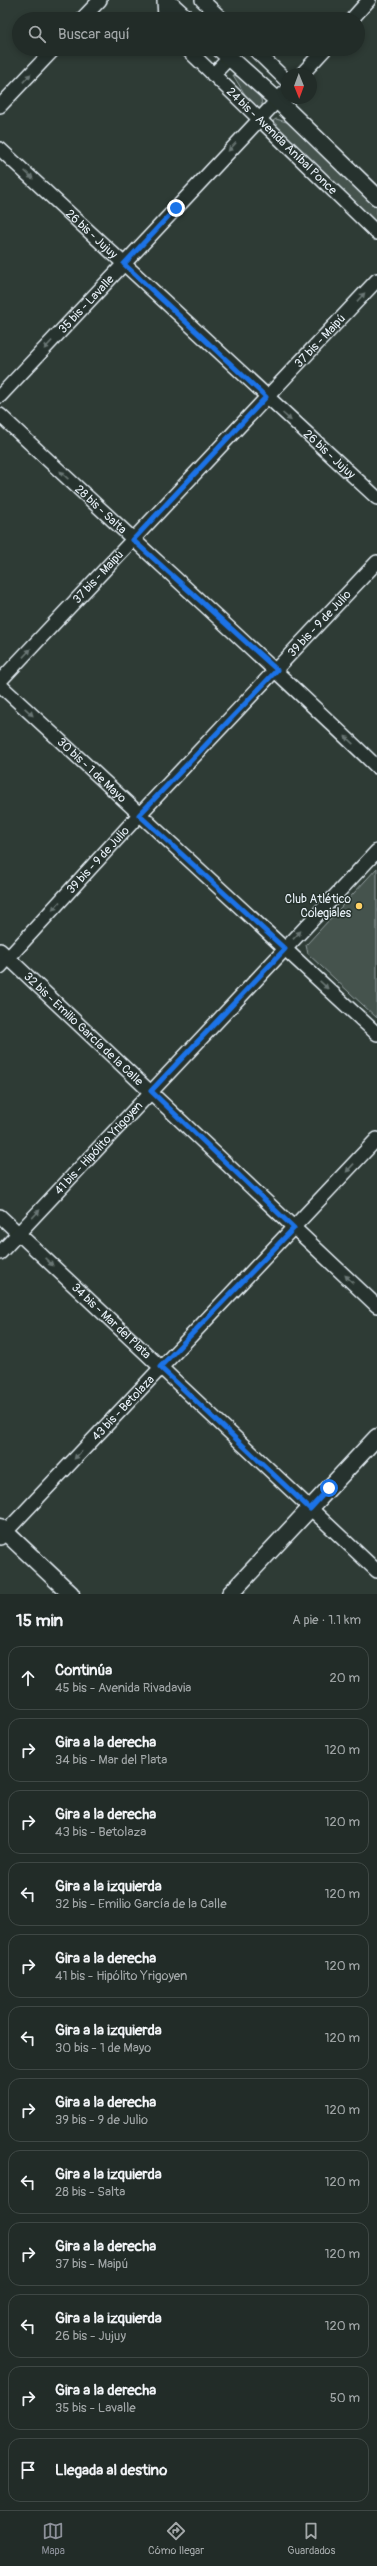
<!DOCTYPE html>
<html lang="es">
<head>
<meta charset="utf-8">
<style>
  body { margin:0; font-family:Pangolin,sans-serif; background:#2e3834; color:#f1f3f6 }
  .compass { position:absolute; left:281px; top:68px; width:36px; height:36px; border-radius:50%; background:#222c28; box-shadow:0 2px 6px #0003; rotate:179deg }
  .stop { position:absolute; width:12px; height:12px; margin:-9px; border:3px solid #1a73e8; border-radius:50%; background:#fff }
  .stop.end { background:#1a73e8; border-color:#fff; box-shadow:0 1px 4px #0008 }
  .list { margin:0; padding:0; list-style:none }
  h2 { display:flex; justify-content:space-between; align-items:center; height:52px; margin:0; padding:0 16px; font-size:17px }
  h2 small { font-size:13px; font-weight:400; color:#a2a7a8 }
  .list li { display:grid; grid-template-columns:26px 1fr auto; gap:12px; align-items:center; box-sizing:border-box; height:64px; margin:0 8px 8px; padding:0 8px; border:1px solid #3f4845; border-radius:12px }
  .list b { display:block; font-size:15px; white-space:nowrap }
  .list p { margin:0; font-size:13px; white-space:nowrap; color:#a2a7a8 }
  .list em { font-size:13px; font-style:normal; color:#a2a7a8 }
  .icon { flex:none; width:22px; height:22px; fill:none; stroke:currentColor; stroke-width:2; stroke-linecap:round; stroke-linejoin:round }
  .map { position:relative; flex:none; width:377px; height:1594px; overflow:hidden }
  .search { position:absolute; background:#222c28; box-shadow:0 2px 6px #0003; left:12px; right:12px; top:12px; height:44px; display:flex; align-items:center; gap:10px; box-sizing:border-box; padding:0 14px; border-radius:22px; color:#a2a7a8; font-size:15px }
  .sheet { height:916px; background:#222c28 }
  nav { display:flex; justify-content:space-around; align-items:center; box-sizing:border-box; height:56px; border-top:1px solid #3f4845; background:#222c28; font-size:11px; color:#a2a7a8 }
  nav a { display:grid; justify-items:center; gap:2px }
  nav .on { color:#8c9099 }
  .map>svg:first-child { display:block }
  .green { fill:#45524e; stroke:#96a2a3 }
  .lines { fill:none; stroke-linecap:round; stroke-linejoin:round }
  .minor-casing { stroke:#e8f1f8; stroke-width:16 }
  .major-casing { stroke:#e8f1f8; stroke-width:19 }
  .minor { stroke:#26332d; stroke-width:13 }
  .major { stroke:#26332d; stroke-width:16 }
  .oneway { fill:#6a7674 }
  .route { stroke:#1a73e8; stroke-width:5 }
  .poi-dot { fill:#ffd166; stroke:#26332d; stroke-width:1.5 }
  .labels { text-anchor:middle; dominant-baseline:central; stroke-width:3; stroke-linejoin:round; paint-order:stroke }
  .street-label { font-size:12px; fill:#e8f1f8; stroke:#26332d }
  .poi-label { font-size:12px; fill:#e8f1f8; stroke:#26332d; text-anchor:end }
</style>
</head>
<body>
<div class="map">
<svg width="377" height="1594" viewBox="0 0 377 1594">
  <rect width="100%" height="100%" fill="#2e3b35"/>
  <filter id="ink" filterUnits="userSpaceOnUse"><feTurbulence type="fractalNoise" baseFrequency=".025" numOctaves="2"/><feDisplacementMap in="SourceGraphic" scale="8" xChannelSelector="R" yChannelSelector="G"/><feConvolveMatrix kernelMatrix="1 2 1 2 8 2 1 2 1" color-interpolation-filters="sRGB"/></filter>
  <g filter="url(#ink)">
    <g class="green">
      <path d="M233,75C247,79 263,91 262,108L258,109L252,106Z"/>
      <polygon points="276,119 290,123 377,207 377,223 275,127 273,121"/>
      <polygon points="377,868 377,1018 308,954 306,945"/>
    </g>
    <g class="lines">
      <g class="minor-casing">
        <g id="minor">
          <polyline points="164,0 165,19"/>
          <polyline points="202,0 222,19"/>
          <polyline points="82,19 100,0"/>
          <polyline points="352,19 369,0"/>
          <path id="s1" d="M187,49L377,233"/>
          <polyline points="254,49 287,81"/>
          <polyline points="302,74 325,49"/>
          <polyline points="213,75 230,57"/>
          <polyline points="0,106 54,49"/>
          <path id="s2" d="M0,149L377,498"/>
          <path id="s3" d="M0,396L287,90"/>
          <path id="s4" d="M0,415C125,533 253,648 377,767"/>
          <path id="s5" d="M0,681L377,280"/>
          <path id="s6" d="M0,685L377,1034"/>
          <path id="s7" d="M0,950L377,1306"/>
          <path id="s8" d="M0,967L139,815L377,562"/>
          <path id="s9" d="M0,1216L377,1571"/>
          <path id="s10" d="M0,1253L377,851"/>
          <path id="s11" d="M0,1538L377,1139"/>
        </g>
      </g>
      <g class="major-casing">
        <g id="major">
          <polyline points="166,0 187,19"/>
          <polyline points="220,49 277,100 377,197"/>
          <polyline points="0,1527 71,1594"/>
          <polyline points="230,1594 377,1437"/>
        </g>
      </g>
      <use href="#minor" class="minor"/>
      <use href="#major" class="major"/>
    </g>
    <defs><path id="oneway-solid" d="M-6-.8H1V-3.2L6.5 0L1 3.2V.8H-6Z"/></defs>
    <g class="oneway">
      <use href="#oneway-solid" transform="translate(27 78) rotate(-47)"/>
      <use href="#oneway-solid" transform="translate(232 147) rotate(133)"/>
      <use href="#oneway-solid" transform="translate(29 175) rotate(43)"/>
      <use href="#oneway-solid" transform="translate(361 297) rotate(-47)"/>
      <use href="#oneway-solid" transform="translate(48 345) rotate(133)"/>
      <use href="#oneway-solid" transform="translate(287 417) rotate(42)"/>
      <use href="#oneway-solid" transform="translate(64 475) rotate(-137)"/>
      <use href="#oneway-solid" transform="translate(27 653) rotate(-47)"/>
      <use href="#oneway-solid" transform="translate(29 712) rotate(43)"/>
      <use href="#oneway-solid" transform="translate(349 740) rotate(-136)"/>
      <use href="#oneway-solid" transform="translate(56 906) rotate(132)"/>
      <use href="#oneway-solid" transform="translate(297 935) rotate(-47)"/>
      <use href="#oneway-solid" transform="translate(324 985) rotate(43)"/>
      <use href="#oneway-solid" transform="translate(350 1168) rotate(133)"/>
      <use href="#oneway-solid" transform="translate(36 1214) rotate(-47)"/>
      <use href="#oneway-solid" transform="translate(49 1262) rotate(43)"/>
      <use href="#oneway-solid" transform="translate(349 1279) rotate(-137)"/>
      <use href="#oneway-solid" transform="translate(78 1455) rotate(133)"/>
    </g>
  </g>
  <g class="lines" filter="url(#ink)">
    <polyline class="route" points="176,208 124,264 266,397 133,540 277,670 139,815 285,949 151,1091 294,1228 160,1367 310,1509 329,1488"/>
  </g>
  <circle class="poi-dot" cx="359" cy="906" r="4"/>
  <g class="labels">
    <g class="street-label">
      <text stroke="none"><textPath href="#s1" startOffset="132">24 bis - Avenida Aníbal Ponce</textPath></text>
      <text stroke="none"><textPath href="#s2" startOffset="125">26 bis - Jujuy</textPath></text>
      <text stroke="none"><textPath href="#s3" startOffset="126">35 bis - Lavalle</textPath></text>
      <text stroke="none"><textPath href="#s5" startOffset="467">37 bis - Maipú</textPath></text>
      <text stroke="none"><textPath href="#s2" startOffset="449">26 bis - Jujuy</textPath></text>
      <text stroke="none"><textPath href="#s4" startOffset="138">28 bis - Salta</textPath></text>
      <text stroke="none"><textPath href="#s5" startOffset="143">37 bis - Maipú</textPath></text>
      <text stroke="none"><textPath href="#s8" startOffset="469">39 bis - 9 de Julio</textPath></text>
      <text stroke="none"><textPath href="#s6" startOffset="125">30 bis - 1 de Mayo</textPath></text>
      <text stroke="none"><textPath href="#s8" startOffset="145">39 bis - 9 de Julio</textPath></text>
      <text stroke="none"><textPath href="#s7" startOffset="115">32 bis - Emilio García de la Calle</textPath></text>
      <text stroke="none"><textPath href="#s10" startOffset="144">41 bis - Hipólito Yrigoyen</textPath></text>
      <text stroke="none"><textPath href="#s9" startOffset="153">34 bis - Mar del Plata</textPath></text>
      <text stroke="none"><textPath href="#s11" startOffset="179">43 bis - Betolaza</textPath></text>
    </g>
    <g class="poi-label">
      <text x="351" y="899">Club Atlético<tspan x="351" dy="14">Colegiales</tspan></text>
    </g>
  </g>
</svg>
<svg class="compass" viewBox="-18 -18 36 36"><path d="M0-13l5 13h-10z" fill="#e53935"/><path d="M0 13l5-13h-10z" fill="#a2a7a8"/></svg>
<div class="stop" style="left:329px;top:1488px"></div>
<div class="stop end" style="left:176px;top:208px"></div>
<div class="search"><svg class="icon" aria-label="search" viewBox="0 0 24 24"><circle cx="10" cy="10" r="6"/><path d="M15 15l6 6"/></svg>Buscar aquí</div>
</div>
<section class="sheet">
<h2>15 min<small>A pie · 1.1 km</small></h2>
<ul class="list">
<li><svg class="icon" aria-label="ahead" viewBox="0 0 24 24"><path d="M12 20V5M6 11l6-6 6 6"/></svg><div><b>Continúa</b><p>45 bis - Avenida Rivadavia</p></div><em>20 m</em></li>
<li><svg class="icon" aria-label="right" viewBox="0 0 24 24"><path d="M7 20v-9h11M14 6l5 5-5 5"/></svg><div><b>Gira a la derecha</b><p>34 bis - Mar del Plata</p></div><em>120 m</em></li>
<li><svg class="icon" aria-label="right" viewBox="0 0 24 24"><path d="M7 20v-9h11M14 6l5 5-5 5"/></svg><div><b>Gira a la derecha</b><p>43 bis - Betolaza</p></div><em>120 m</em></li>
<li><svg class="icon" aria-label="left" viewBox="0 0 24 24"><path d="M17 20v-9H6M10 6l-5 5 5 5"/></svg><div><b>Gira a la izquierda</b><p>32 bis - Emilio García de la Calle</p></div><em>120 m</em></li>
<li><svg class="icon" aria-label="right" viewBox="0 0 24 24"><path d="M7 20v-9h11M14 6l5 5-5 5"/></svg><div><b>Gira a la derecha</b><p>41 bis - Hipólito Yrigoyen</p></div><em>120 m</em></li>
<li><svg class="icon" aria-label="left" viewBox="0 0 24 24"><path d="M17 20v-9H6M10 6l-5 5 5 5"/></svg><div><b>Gira a la izquierda</b><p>30 bis - 1 de Mayo</p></div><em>120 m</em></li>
<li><svg class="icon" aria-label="right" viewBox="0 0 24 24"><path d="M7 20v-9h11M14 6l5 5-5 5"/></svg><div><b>Gira a la derecha</b><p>39 bis - 9 de Julio</p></div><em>120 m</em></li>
<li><svg class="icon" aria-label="left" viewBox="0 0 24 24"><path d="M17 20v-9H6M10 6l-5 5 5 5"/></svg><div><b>Gira a la izquierda</b><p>28 bis - Salta</p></div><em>120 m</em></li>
<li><svg class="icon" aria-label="right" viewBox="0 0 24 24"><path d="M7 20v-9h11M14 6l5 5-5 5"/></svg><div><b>Gira a la derecha</b><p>37 bis - Maipú</p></div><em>120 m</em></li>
<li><svg class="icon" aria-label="left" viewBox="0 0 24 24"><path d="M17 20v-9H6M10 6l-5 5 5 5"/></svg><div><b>Gira a la izquierda</b><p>26 bis - Jujuy</p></div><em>120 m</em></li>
<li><svg class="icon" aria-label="right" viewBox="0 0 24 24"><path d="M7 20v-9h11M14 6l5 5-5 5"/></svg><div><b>Gira a la derecha</b><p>35 bis - Lavalle</p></div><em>50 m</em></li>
<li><svg class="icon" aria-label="arrive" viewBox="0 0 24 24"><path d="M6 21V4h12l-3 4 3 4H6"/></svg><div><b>Llegada al destino</b></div></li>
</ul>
</section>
<nav>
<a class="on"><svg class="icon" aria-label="map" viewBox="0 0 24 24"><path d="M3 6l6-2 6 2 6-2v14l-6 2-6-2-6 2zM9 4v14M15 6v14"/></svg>Mapa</a>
<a><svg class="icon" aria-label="directions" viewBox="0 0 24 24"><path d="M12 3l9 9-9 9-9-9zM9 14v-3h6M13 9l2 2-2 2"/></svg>Cómo llegar</a>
<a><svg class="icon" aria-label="saved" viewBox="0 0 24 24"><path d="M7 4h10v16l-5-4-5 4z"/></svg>Guardados</a>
</nav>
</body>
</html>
